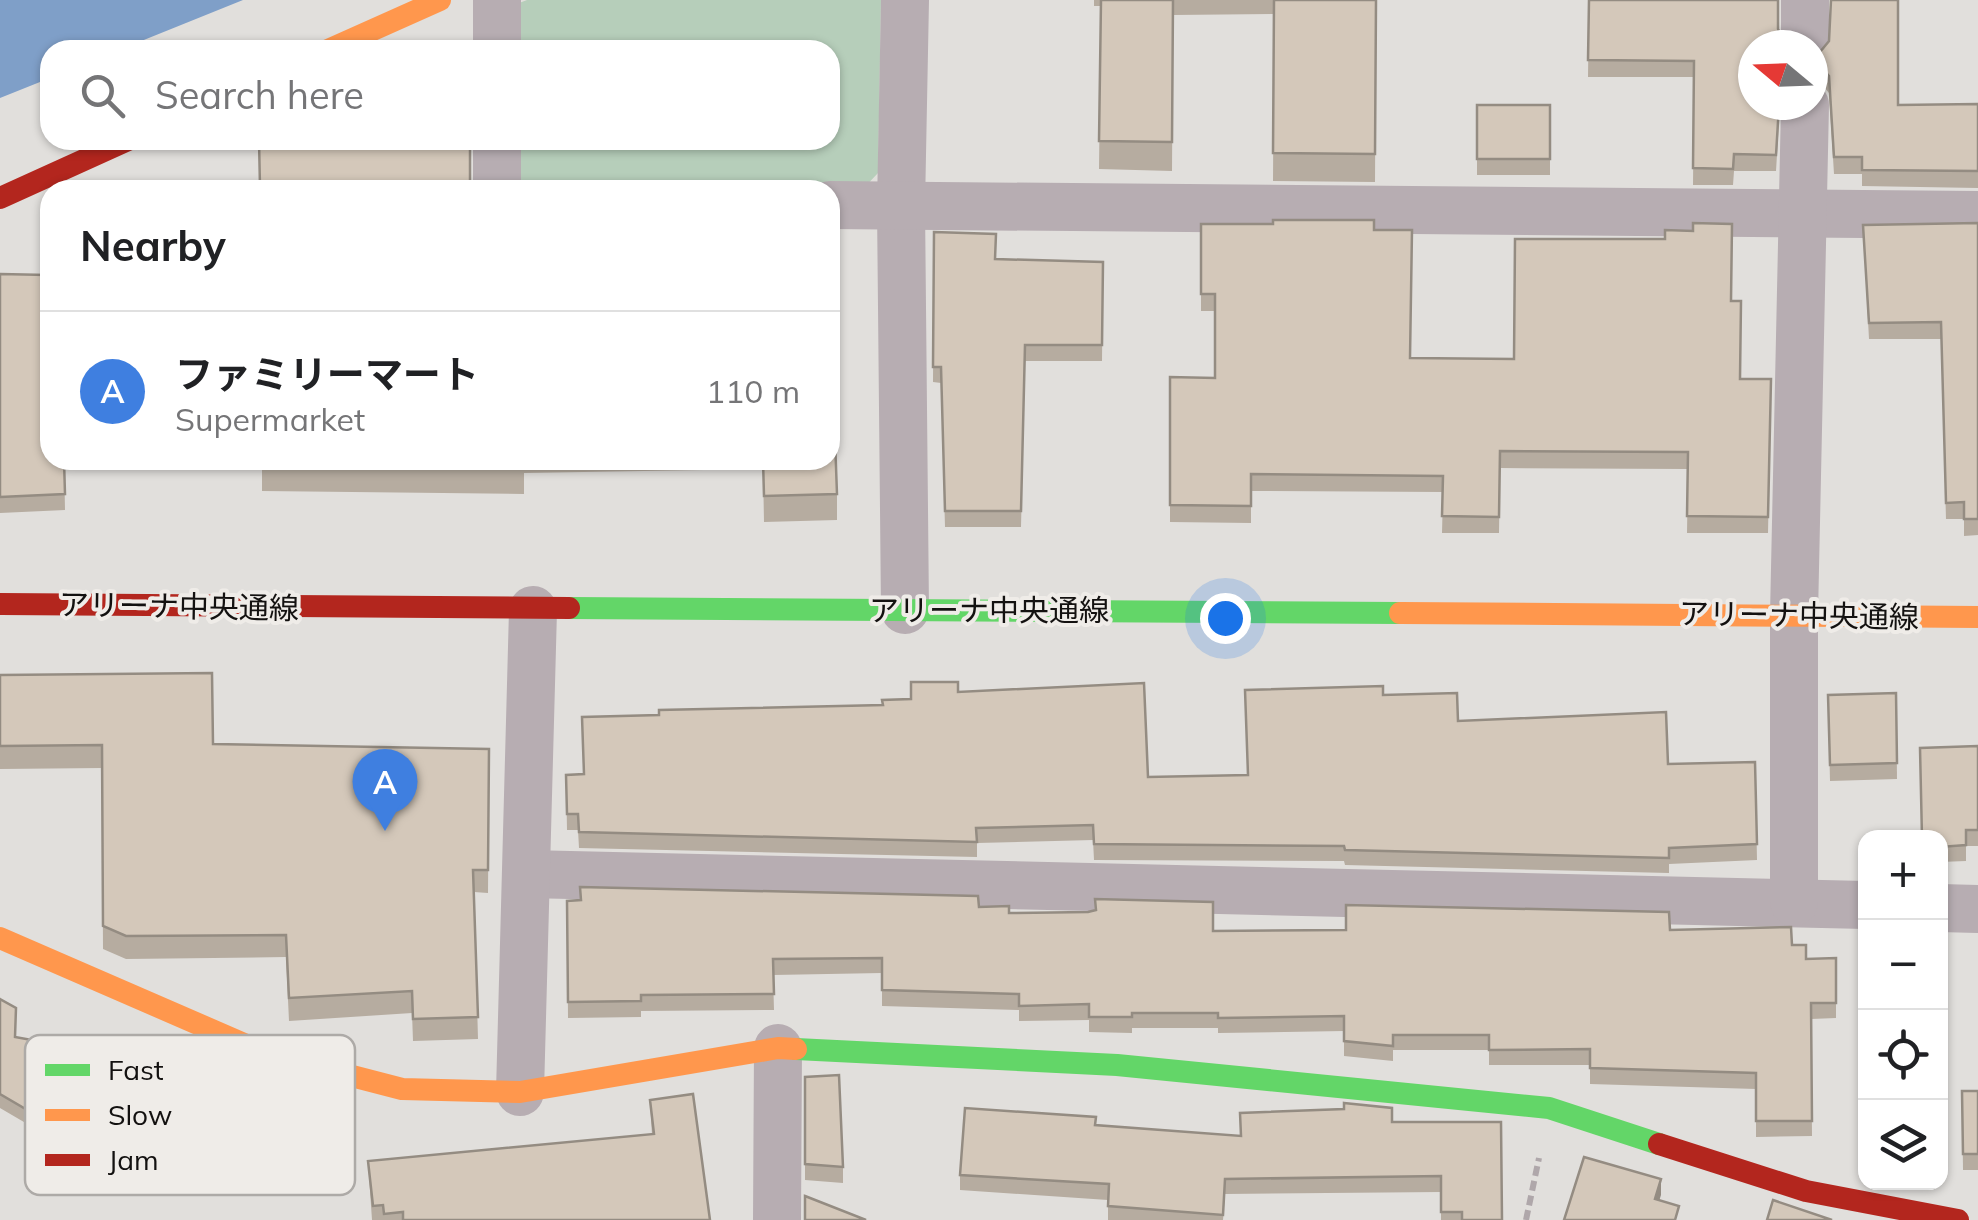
<!DOCTYPE html>
<html lang="en">
<head>
<meta charset="utf-8">
<style>
  body { margin:0; font-family:Mulish,"Noto Sans JP",sans-serif; background:#f6f6f6; color:#202124 }
  .controls { position:absolute; right:30px; bottom:30px; display:grid; overflow:hidden; border-radius:20px; box-shadow:0 2px 8px #0004 }
  .controls button { width:90px; height:90px; display:grid; place-items:center; padding:0; border:0; border-bottom:2px solid #e0e0e0; background:#fff; color:#202124; font:50px sans-serif }
  .compass { position:absolute; left:1738px; top:30px; width:90px; height:90px; border-radius:50%; background:#fff; box-shadow:0 2px 8px #0004; rotate:289deg }
  .you { position:absolute; left:1225px; top:618px; width:35px; height:35px; margin:-25px; border:8px solid #fff; border-radius:50%; background:#1a73e8; box-shadow:0 0 0 15px #1a73e833 }
  .badge { display:grid; place-items:center; width:65px; height:65px; border-radius:50%; background:#0f766e; color:#fff; font-size:32px; font-weight:700 }
  .pin { position:absolute; translate:-50% -82px; filter:drop-shadow(0 2px 5px #0008) }
  .pin::after { content:''; position:absolute; top:52px; width:35px; height:30px; background:inherit; clip-path:polygon(0 0,100% 0,50% 100%) }
  .list { margin:0; padding:0; list-style:none }
  h2 { display:flex; justify-content:space-between; align-items:center; height:130px; margin:0; padding:0 40px; font-size:42px }
  h2 small { font-size:32px; font-weight:400; color:#757577 }
  .list li { display:grid; grid-template-columns:65px 1fr auto; gap:30px; align-items:center; box-sizing:border-box; height:160px; padding:0 40px; border-top:2px solid #e0e0e0 }
  .list b { display:block; font-size:38px; white-space:nowrap }
  .list p { margin:0; font-size:32px; white-space:nowrap; color:#757577 }
  .list em { font-size:32px; font-style:normal; color:#757577 }
  .icon { flex:none; width:55px; height:55px; fill:none; stroke:currentColor; stroke-width:2; stroke-linecap:round; stroke-linejoin:round }
  .map { position:relative; flex:none; width:1978px; height:1220px; overflow:hidden }
  .search { position:absolute; background:#fff; box-shadow:0 2px 8px #0004; left:40px; top:40px; width:800px; height:110px; display:flex; align-items:center; gap:25px; box-sizing:border-box; padding:0 35px; border-radius:30px; color:#757577; font-size:38px }
  .panel { position:absolute; background:#fff; box-shadow:0 2px 8px #0004; left:40px; top:180px; width:800px; height:290px; border-radius:30px }
  .map>svg:first-child { display:block }
  .green { fill:#b6ceba }
  .water { fill:#7f9fc8 }
  .lines { fill:none; stroke-linecap:round; stroke-linejoin:round }
  .path { stroke:#afa7aa; stroke-width:6; stroke-dasharray:10 5; stroke-linecap:butt }
  .street { stroke:#b7adb2; stroke-width:48 }
  .fast { stroke:#63d668; stroke-width:22 }
  .slow { stroke:#ff974d; stroke-width:22 }
  .jam { stroke:#b3261e; stroke-width:22 }
  .wall { fill:#b6aca0 }
  .shaded-wall { fill:#948c82 }
  .building { fill:#d4c8ba; stroke:#948c82; stroke-width:2.5 }
  .labels { text-anchor:middle; dominant-baseline:central; stroke-width:8; stroke-linejoin:round; paint-order:stroke }
  .street-label { font-size:30px; fill:#131110; stroke:#efece8 }
  .key { fill:#efece8; stroke:#adaaa7; stroke-width:2.5 }
  .key-label { font-size:28px; fill:#131110 }
</style>
</head>
<body>
<div class="map">
<svg width="1978" height="1220" viewBox="0 0 1978 1220">
  <rect width="100%" height="100%" fill="#e1dfdc"/>
  <polygon class="green" points="527,0 881,0 878,173 860,192 530,190 511,170 511,140 830,140 830,50 513,50 514,5"/>
  <polygon class="water" points="0,0 243,0 119,50 50,50 50,78 0,98"/>
  <g class="lines">
    <polyline class="path" points="1526,1220 1539,1158"/>
    <g class="street">
      <polyline points="497,0 497,50"/>
      <polyline points="905,0 901,206 905,610"/>
      <polyline points="1805,45 1805,0"/>
      <polyline points="497,140 497,190"/>
      <polyline points="830,205 1978,215"/>
      <polyline points="527,874 1866,905"/>
      <polyline points="1794,902 1794,615 1805,105"/>
      <polyline points="1940,908 1978,909"/>
      <polyline points="520,1092 533,610"/>
      <polyline points="777,1220 778,1048"/>
    </g>
    <g class="fast">
      <polyline points="569,608 1400,613"/>
      <polyline points="796,1049 1117,1065 1549,1108 1659,1144"/>
    </g>
    <g class="slow">
      <polyline points="328,50 440,0"/>
      <polyline points="1400,613 1978,617"/>
      <polyline points="0,938 267,1054 402,1089 520,1092 778,1048 796,1049"/>
    </g>
    <g class="jam">
      <polyline points="0,198 128,140"/>
      <polyline points="0,604 569,608"/>
      <polyline points="1659,1144 1806,1191 1958,1220"/>
    </g>
  </g>
  <g class="wall">
    <polygon points="1094,0 1376,0 1375,182 1273,181 1274,14 1173,15 1172,171 1099,169 1101,6 1094,6"/>
    <polygon points="1589,0 1753,45 1780,105 1776,171 1734,171 1733,185 1693,185 1694,77 1588,77"/>
    <polygon points="1813,54 1898,105 1978,104 1978,188 1862,186 1862,174 1834,174 1829,93 1820,82 1813,80"/>
    <rect x="1477" y="105" width="73" height="70"/>
    <polygon points="259,140 470,190 260,190"/>
    <polygon points="830,206 833,273 833,299 830,299"/>
    <polygon points="1978,223 1978,535 1964,536 1964,519 1946,519 1941,339 1869,339 1863,225"/>
    <polygon points="1374,230 1410,358 1514,359 1731,301 1740,379 1771,379 1768,533 1687,533 1688,469 1500,468 1499,533 1442,533 1443,492 1251,491 1251,523 1170,522 1170,377 1215,378 1215,311 1201,311 1201,294"/>
    <polygon points="934,232 995,259 1103,262 1102,361 1025,361 1021,527 945,527 941,383 933,382"/>
    <polygon points="0,274 44,433 64,460 65,510 0,513"/>
    <polygon points="262,460 830,460 837,494 837,520 764,522 763,469 524,473 524,494 262,491"/>
    <polygon points="0,675 213,744 489,749 488,893 474,892 478,1039 413,1041 412,1013 289,1021 286,957 126,959 103,949 102,768 0,769"/>
    <polygon points="958,692 1148,777 1247,775 1383,695 1458,721 1668,764 1755,762 1757,860 1669,864 1669,873 1345,865 1344,861 1094,860 1093,840 977,843 977,857 579,848 578,830 567,830 566,775 584,774 911,699"/>
    <polygon points="1896,693 1897,779 1830,781 1828,695"/>
    <polygon points="1978,746 1978,846 1966,846 1966,861 1940,862 1940,838"/>
    <polygon points="567,901 979,907 1009,913 1213,931 1670,930 1792,945 1806,959 1836,958 1836,1018 1811,1019 1812,1136 1756,1137 1756,1089 1590,1084 1590,1065 1489,1065 1489,1050 1393,1050 1393,1061 1344,1056 1344,1031 1218,1033 1218,1028 1132,1028 1132,1033 1089,1032 1089,1020 1019,1021 1019,1010 882,1006 882,973 773,975 774,1010 641,1011 641,1017 568,1018"/>
    <polygon points="0,999 15,1037 81,1063 41,1132 0,1108"/>
    <polygon points="805,1077 843,1167 843,1183 805,1180"/>
    <polygon points="1962,1091 1978,1091 1978,1170 1963,1170"/>
    <polygon points="650,1100 710,1220 372,1220 368,1161 652,1135"/>
    <polygon points="336,1108 327,1160 275,1149 275,1133"/>
    <polygon points="1392,1122 1502,1220 1441,1220 1441,1192 1225,1194 1223,1220 1108,1220 1108,1200 960,1190 960,1175 1096,1125 1241,1136"/>
  </g>
  <g class="shaded-wall">
    <polygon points="81,1049 81,1063 41,1132 41,1118"/>
    <polygon points="336,1092 336,1108 327,1160 327,1144"/>
    <polygon points="1661,1179 1661,1195 1655,1214 1655,1199"/>
  </g>
  <g class="building">
    <polygon points="1101,0 1173,0 1172,142 1099,141"/>
    <polygon points="1274,0 1376,0 1375,154 1273,153"/>
    <polygon points="1589,0 1778,0 1778,29 1787,45 1753,45 1753,105 1779,105 1776,155 1734,154 1733,169 1693,168 1694,61 1588,60"/>
    <polygon points="1831,0 1898,0 1898,105 1978,104 1978,171 1862,170 1862,157 1834,157 1829,76 1820,66 1813,63 1813,54 1820,52 1829,41"/>
    <rect x="1477" y="105" width="73" height="54"/>
    <polygon points="259,140 470,140 470,190 371,188 371,184 260,187"/>
    <polygon points="830,206 833,273 830,273"/>
    <polygon points="1273,220 1374,220 1374,230 1412,230 1410,358 1514,359 1515,239 1665,239 1665,230 1693,231 1693,223 1732,224 1731,301 1741,301 1740,379 1771,379 1768,517 1687,516 1688,452 1500,451 1499,517 1442,516 1443,476 1251,474 1251,506 1170,505 1170,377 1215,378 1215,294 1201,294 1201,224 1273,224"/>
    <polygon points="1978,223 1978,519 1964,519 1964,502 1946,503 1941,322 1869,323 1863,225"/>
    <polygon points="934,232 996,234 995,259 1103,262 1102,345 1025,345 1021,511 945,511 941,367 933,367"/>
    <polygon points="0,274 47,275 44,433 50,433 50,460 64,460 65,494 0,497"/>
    <polygon points="830,357 832,357 837,494 764,496 763,460 830,460"/>
    <polygon points="262,460 524,460 524,468 262,465"/>
    <polygon points="212,673 213,744 489,749 488,870 473,870 478,1017 413,1019 412,991 289,998 286,935 126,936 103,926 102,745 0,746 0,675"/>
    <polygon points="911,682 958,682 958,692 1144,683 1148,777 1248,775 1245,690 1383,686 1383,695 1457,693 1458,721 1666,712 1668,764 1755,762 1757,844 1669,848 1669,858 1345,850 1344,846 1094,844 1093,825 976,828 977,842 579,832 578,814 567,814 566,775 584,774 582,717 659,715 659,710 883,705 882,700 911,699"/>
    <polygon points="1896,693 1897,763 1830,765 1828,695"/>
    <polygon points="1978,746 1978,830 1966,830 1966,845 1940,847 1940,838 1922,838 1920,748"/>
    <polygon points="580,887 978,896 979,907 1009,906 1009,913 1088,912 1096,910 1095,899 1213,902 1213,931 1346,930 1346,905 1669,912 1670,930 1791,927 1792,945 1806,945 1806,959 1836,958 1836,1003 1811,1003 1812,1121 1756,1121 1756,1073 1590,1068 1590,1049 1489,1050 1489,1035 1393,1035 1393,1046 1344,1041 1344,1016 1218,1018 1218,1013 1132,1013 1132,1017 1089,1017 1089,1004 1019,1006 1019,994 882,990 882,958 773,959 774,994 641,995 641,1001 568,1002 567,901 581,900"/>
    <polygon points="0,999 16,1008 15,1037 81,1049 41,1118 0,1094"/>
    <polygon points="839,1075 843,1167 805,1164 805,1077"/>
    <polygon points="1962,1091 1978,1091 1978,1154 1963,1154"/>
    <polygon points="693,1094 710,1220 403,1220 403,1212 384,1214 383,1205 373,1206 368,1161 654,1134 650,1100"/>
    <polygon points="1344,1103 1392,1108 1392,1122 1501,1122 1502,1220 1462,1220 1462,1212 1441,1212 1441,1176 1225,1179 1223,1215 1108,1206 1109,1184 960,1175 965,1108 1096,1117 1095,1125 1241,1136 1240,1113 1344,1109"/>
    <polygon points="1584,1157 1661,1179 1655,1199 1679,1206 1675,1220 1564,1220"/>
    <polygon points="805,1196 866,1220 805,1220"/>
    <polygon points="1773,1200 1832,1220 1767,1220"/>
  </g>
  <g class="labels">
    <g class="street-label">
      <text transform="translate(179 606) rotate(1)">アリーナ中央通線</text>
      <text x="989" y="610">アリーナ中央通線</text>
      <text transform="translate(1799 615) rotate(1)">アリーナ中央通線</text>
    </g>
  </g>
  <rect x="25" y="1035" width="330" height="160" rx="15" class="key"/>
  <rect x="45" y="1064" width="45" height="12" fill="#63d668"/>
  <rect x="45" y="1109" width="45" height="12" fill="#ff974d"/>
  <rect x="45" y="1154" width="45" height="12" fill="#b3261e"/>
  <g class="key-label">
    <text x="108" y="1080">Fast</text>
    <text x="108" y="1125">Slow</text>
    <text x="108" y="1170">Jam</text>
  </g>
</svg>
<div class="controls">
<button>+</button>
<button>−</button>
<button><svg class="icon" aria-label="locate" viewBox="0 0 24 24"><circle cx="12" cy="12" r="6"/><path d="M12 2v4M12 18v4M2 12h4M18 12h4"/></svg></button>
<button><svg class="icon" aria-label="layers" viewBox="0 0 24 24"><path d="M12 4l9 5-9 5-9-5zM3 14l9 5 9-5"/></svg></button>
</div>
<svg class="compass" viewBox="-18 -18 36 36"><path d="M0-13l5 13h-10z" fill="#e53935"/><path d="M0 13l5-13h-10z" fill="#757577"/></svg>
<div class="you"></div>
<div class="pin badge" style="left:385px;top:831px;background:#3f7fe0">A</div>
<div class="search"><svg class="icon" aria-label="search" viewBox="0 0 24 24"><circle cx="10" cy="10" r="6"/><path d="M15 15l6 6"/></svg>Search here</div>
<section class="panel">
<h2>Nearby<small></small></h2>
<ul class="list">
<li><span class="badge" style="background:#3f7fe0">A</span><div><b>ファミリーマート</b><p>Supermarket</p></div><em>110 m</em></li>
</ul>
</section>
</div>
</body>
</html>
